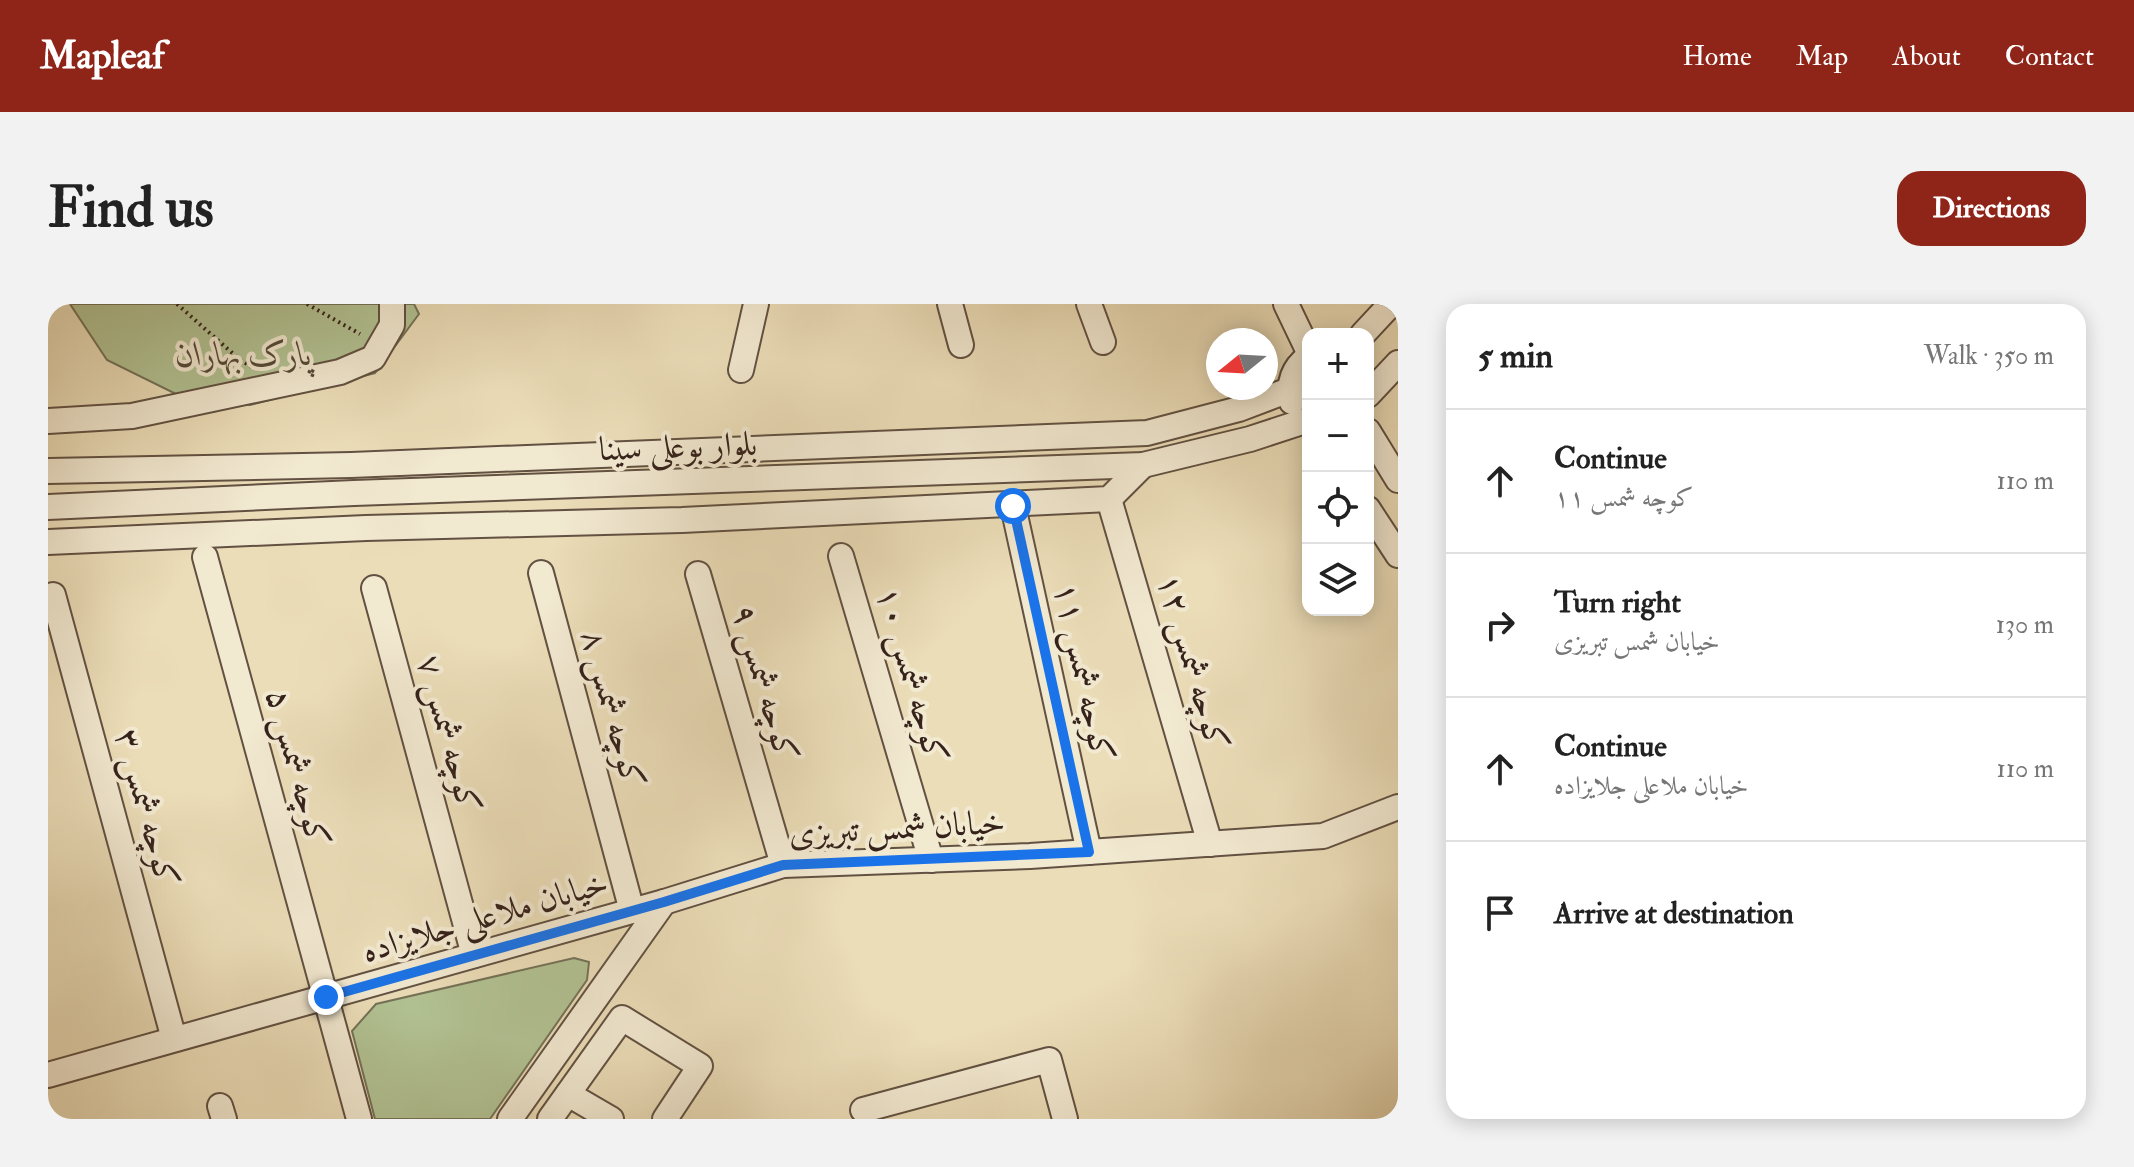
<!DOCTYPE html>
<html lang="en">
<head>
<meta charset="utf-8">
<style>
  body { margin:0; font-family:"IM FELL Double Pica",Amiri,serif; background:#f2f2f2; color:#222 }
  .controls { position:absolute; right:24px; top:24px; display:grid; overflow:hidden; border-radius:16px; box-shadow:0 4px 20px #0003 }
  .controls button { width:72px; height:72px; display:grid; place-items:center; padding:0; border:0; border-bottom:2px solid #e0e0e0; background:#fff; color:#222; font:40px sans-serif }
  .compass { position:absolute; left:1158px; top:24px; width:72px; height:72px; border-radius:50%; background:#fff; box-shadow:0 4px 20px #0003; rotate:252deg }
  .stop { position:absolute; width:24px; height:24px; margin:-18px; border:6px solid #1a73e8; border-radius:50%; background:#fff }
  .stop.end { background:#1a73e8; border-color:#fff; box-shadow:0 2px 8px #0008 }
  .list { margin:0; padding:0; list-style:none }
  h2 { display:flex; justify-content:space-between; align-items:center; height:104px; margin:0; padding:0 32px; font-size:34px }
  h2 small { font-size:26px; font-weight:400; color:#767676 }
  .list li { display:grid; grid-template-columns:52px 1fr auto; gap:24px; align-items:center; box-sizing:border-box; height:144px; padding:0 32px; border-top:2px solid #e0e0e0 }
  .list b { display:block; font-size:30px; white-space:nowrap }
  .list p { margin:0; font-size:26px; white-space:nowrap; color:#767676 }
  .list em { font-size:26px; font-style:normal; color:#767676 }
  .icon { flex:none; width:44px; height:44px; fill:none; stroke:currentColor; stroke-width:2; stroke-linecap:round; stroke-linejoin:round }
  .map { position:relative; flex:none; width:1350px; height:815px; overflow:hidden; border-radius:24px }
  header { display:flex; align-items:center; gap:48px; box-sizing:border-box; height:112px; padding:0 40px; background:#8f2418; color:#fff }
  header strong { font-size:38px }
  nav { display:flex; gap:44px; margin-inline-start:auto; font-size:28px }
  .intro { display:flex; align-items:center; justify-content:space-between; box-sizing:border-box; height:192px; padding:0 48px }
  h1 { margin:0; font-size:56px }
  .button { padding:20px 36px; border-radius:24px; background:#8f2418; color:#fff; font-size:28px; font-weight:700 }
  main { display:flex; gap:48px; padding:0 48px }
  aside { flex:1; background:#fff; border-radius:24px; box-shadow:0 4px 20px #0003 }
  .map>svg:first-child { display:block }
  .green { fill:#b2c293; stroke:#747257; stroke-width:2 }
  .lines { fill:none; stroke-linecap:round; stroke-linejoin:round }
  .minor-casing { stroke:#625142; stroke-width:28 }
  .path { stroke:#35221b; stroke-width:4; stroke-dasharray:2 4; stroke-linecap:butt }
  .minor { stroke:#f2e9d1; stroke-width:24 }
  .route { stroke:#1a73e8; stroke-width:10 }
  .labels { text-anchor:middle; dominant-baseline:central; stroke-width:8; stroke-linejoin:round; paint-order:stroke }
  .park-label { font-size:34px; font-style:italic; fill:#544a39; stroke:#f2e9d1 }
  .street-label { font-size:34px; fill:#35221b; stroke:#f2e9d1 }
</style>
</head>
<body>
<header>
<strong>Mapleaf</strong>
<nav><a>Home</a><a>Map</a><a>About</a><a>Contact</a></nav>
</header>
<div class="intro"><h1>Find us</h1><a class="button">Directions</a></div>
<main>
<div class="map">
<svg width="1350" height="815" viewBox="0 0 1350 815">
  <rect width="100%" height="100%" fill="#ebddb8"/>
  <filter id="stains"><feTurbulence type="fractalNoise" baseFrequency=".0025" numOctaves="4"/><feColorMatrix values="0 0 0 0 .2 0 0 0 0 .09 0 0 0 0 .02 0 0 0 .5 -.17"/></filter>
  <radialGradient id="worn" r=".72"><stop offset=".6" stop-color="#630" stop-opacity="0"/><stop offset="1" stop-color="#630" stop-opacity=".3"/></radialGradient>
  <g class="green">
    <polygon points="22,0 366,0 371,10 327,69 202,101 130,91 59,56"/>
    <polygon points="526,654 541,658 539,676 442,815 327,815 304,727 328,700"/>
  </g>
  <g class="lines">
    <g class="minor-casing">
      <g id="minor">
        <polyline points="902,0 913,41"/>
        <polyline points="1041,0 1055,38"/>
        <polyline points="1238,0 1260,46"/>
        <polyline points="1315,30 1343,0"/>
        <polyline points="693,66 708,0"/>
        <polyline points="1320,91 1350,59"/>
        <path d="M1244,98C1240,79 1244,65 1260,53"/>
        <polyline points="0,117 84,112 292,68 325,54 344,21 344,0"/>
        <polyline points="1320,127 1350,176"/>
        <polyline points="0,167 303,161 1099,129 1191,105 1241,86"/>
        <polyline points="1061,195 1162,540"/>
        <polyline points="965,202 1041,548"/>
        <polyline points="0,203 306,189 1095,161 1202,135 1257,117"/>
        <polyline points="1320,205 1350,251"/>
        <polyline points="0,238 318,224 634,216 1061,195 1095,161"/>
        <polyline points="793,252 883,556"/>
        <polyline points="157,253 311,815"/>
        <polyline points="493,269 584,607"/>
        <polyline points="650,270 735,561"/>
        <polyline points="326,284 426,651"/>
        <polyline points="5,291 126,735"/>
        <polyline points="0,771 616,598 735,561 982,552 1275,532 1350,503"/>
        <polyline points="520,790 563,815"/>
        <polyline points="172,802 176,815"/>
        <polyline points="815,806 1001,756 1017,815"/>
        <polyline points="462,815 616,598"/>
        <polyline points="502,815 574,714 652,762 617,815"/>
      </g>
    </g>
    <g class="path">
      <polyline points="129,0 191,55 204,63"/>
      <polyline points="259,0 312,30"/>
    </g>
    <use href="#minor" class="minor"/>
  </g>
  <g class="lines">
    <polyline class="route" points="278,693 616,598 735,561 1041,548 965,202"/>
  </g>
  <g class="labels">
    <g class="park-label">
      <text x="196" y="50">پارک بهاران</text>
    </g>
    <g class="street-label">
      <text transform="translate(630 143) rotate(-2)">بلوار بوعلی سینا</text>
      <text transform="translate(1145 358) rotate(74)">کوچه شمس ۱۲</text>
      <text transform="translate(1036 368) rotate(78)">کوچه شمس ۱۱</text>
      <text transform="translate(864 371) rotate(74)">کوچه شمس ۱۰</text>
      <text transform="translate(717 379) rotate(74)">کوچه شمس ۹</text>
      <text transform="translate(565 405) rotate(75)">کوچه شمس ۸</text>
      <text transform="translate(401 430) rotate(75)">کوچه شمس ۷</text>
      <text transform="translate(250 464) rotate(75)">کوچه شمس ۵</text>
      <text transform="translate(99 504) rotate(75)">کوچه شمس ۳</text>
      <text transform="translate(849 524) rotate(-3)">خیابان شمس تبریزی</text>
      <text transform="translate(437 613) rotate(-16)">خیابان ملاعلی جلایزاده</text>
    </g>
  </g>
  <rect width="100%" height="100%" filter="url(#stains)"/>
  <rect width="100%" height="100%" fill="url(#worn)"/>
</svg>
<div class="controls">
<button>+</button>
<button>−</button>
<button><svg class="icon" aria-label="locate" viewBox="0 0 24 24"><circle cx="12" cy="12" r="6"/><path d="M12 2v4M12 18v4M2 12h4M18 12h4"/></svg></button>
<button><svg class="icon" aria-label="layers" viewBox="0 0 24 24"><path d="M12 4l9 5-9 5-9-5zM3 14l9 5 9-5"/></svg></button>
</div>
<svg class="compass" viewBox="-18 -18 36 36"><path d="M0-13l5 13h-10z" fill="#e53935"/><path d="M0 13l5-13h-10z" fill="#767676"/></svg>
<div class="stop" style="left:965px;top:202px"></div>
<div class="stop end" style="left:278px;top:693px"></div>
</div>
<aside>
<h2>5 min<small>Walk · 350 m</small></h2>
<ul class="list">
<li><svg class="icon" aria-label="ahead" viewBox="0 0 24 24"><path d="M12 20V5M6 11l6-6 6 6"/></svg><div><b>Continue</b><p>کوچه شمس ۱۱</p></div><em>110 m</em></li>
<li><svg class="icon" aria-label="right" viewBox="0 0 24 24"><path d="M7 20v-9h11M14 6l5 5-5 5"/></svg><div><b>Turn right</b><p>خیابان شمس تبریزی</p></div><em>130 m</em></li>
<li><svg class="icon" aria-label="ahead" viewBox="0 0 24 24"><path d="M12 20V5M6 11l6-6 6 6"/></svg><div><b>Continue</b><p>خیابان ملاعلی جلایزاده</p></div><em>110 m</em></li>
<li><svg class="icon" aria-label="arrive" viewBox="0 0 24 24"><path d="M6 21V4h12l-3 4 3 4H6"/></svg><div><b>Arrive at destination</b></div></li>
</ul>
</aside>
</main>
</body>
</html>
